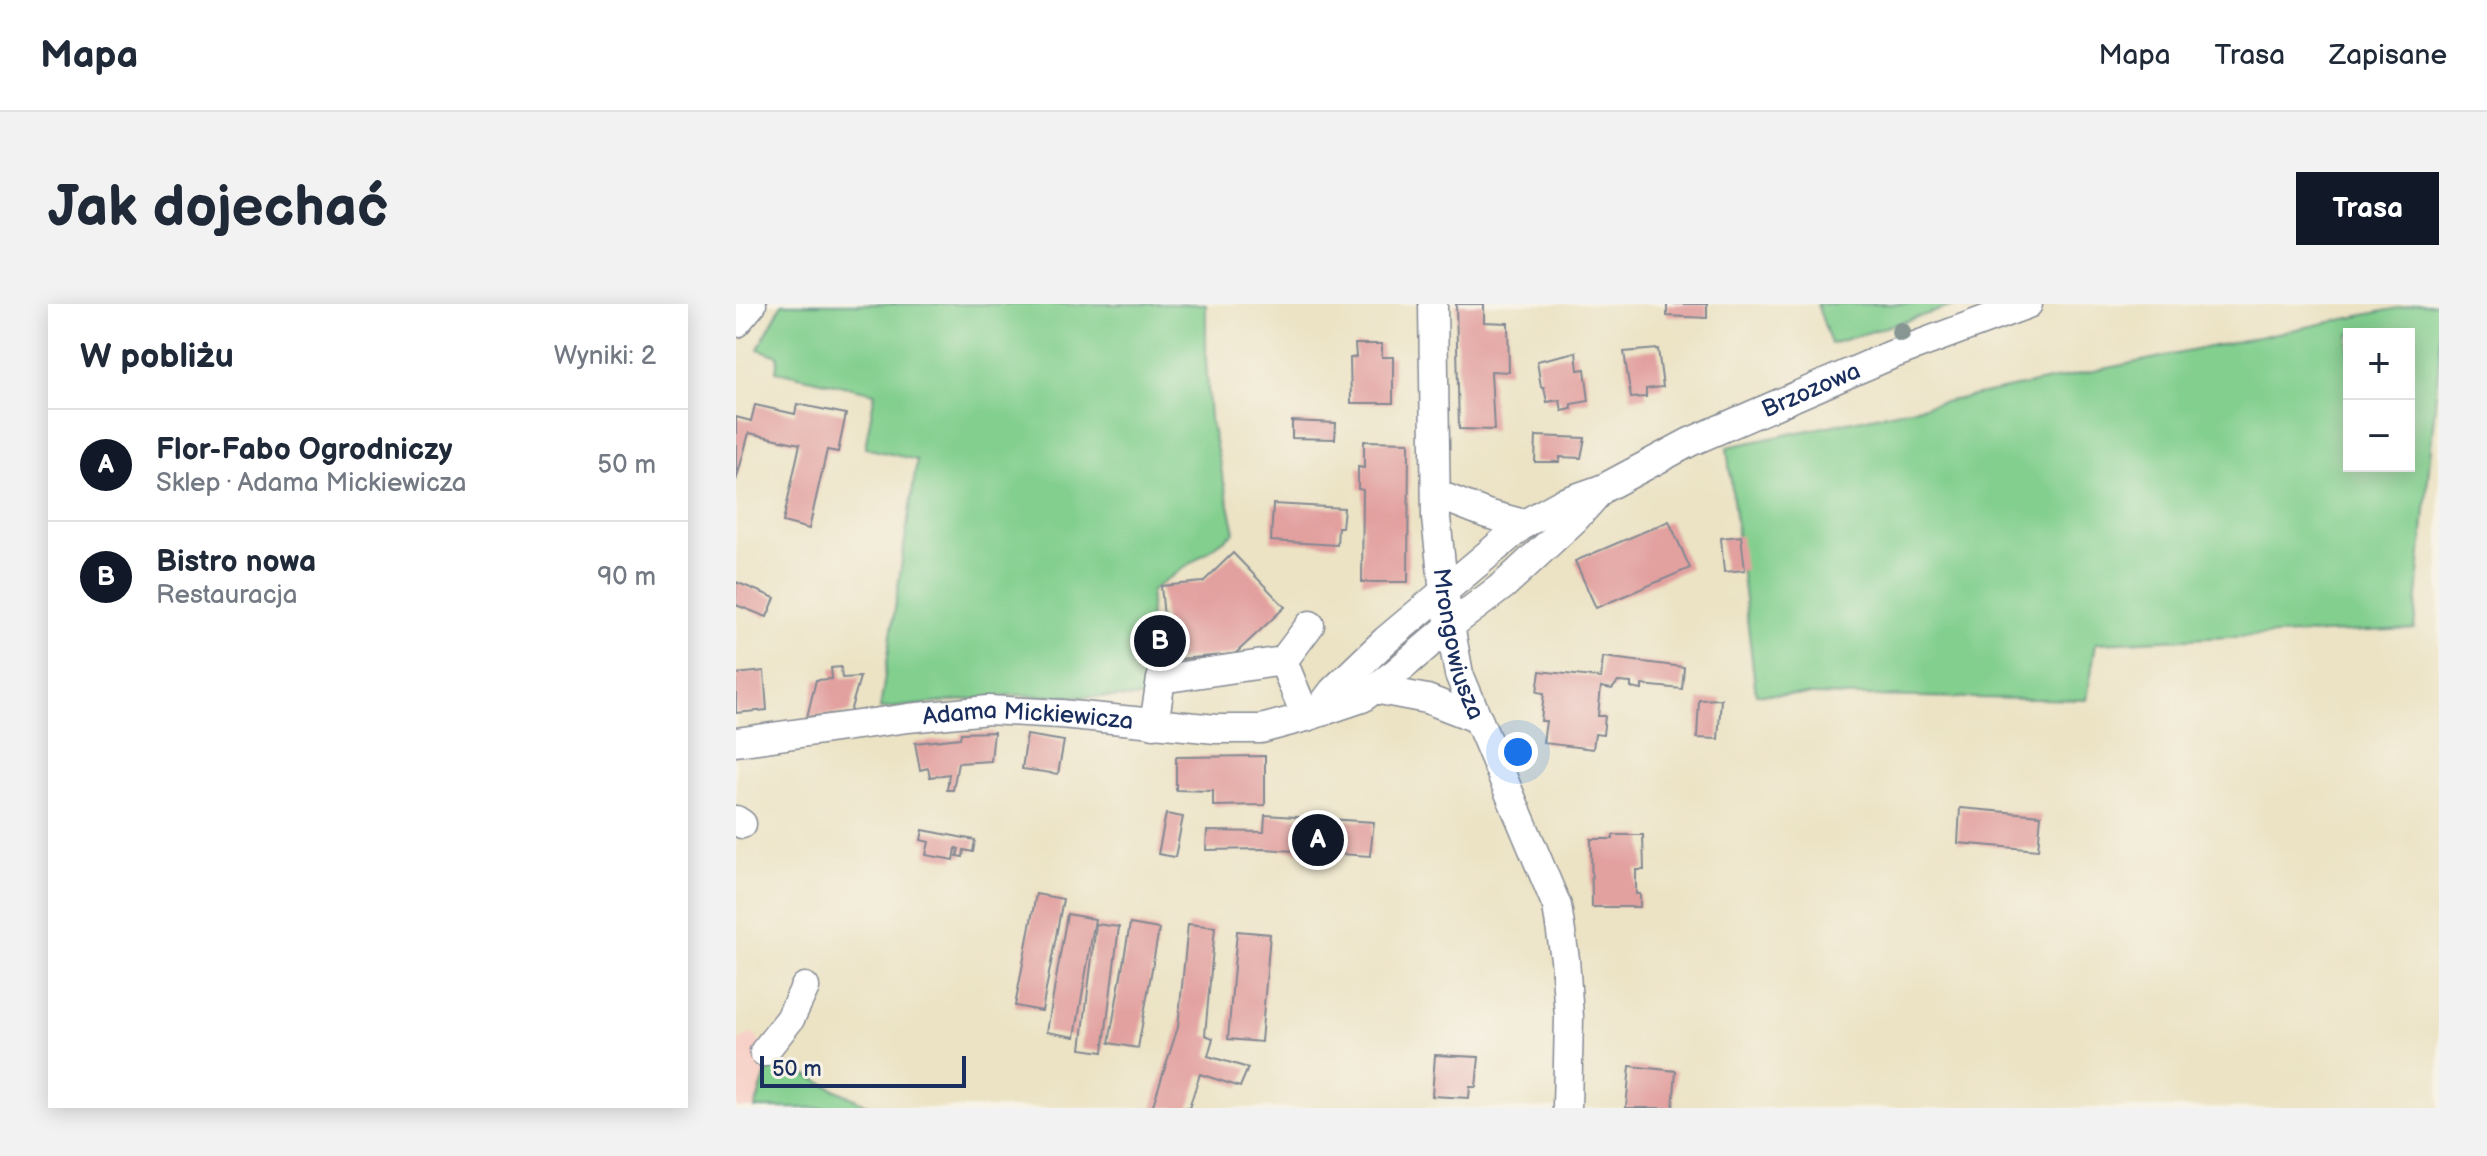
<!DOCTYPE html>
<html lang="pl">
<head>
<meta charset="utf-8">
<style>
  body { margin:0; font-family:"Balsamiq Sans",sans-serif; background:#f2f2f3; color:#1f2937 }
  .controls { position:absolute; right:24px; top:24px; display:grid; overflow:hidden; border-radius:0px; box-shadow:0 4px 20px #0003 }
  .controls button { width:72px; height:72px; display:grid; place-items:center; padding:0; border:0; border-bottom:2px solid #e0e1e3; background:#fff; color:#1f2937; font:40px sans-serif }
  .scale { position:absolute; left:24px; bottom:20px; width:206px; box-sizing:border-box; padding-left:8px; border:4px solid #1b2f5e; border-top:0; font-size:22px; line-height:28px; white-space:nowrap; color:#1b2f5e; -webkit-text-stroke:6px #f7f3e8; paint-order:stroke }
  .you { position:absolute; left:782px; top:448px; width:28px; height:28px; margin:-20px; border:6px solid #fff; border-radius:50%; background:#1a73e8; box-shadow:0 0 0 12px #1a73e833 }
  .badge { display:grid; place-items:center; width:52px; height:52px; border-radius:50%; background:#111827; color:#fff; font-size:26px; font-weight:700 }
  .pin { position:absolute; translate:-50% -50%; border:4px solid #fff; box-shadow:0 2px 8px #0006 }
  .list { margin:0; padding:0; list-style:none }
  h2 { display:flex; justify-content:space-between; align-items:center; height:104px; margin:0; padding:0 32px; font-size:34px }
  h2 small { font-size:26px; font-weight:400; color:#747a83 }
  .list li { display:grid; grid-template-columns:52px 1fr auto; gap:24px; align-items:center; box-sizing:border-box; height:112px; padding:0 32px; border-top:2px solid #e0e1e3 }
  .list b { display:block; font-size:30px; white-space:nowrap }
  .list p { margin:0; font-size:26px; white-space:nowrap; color:#747a83 }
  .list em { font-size:26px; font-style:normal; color:#747a83 }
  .map { position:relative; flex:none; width:1703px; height:804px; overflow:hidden; border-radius:0px }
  header { display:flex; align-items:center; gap:48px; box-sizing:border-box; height:112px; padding:0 40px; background:#fff; border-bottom:2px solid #e0e1e3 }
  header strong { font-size:38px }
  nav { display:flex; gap:44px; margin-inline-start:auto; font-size:28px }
  .intro { display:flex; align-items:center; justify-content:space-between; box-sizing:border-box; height:192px; padding:0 48px }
  h1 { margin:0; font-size:56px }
  .button { padding:20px 36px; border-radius:0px; background:#111827; color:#fff; font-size:28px; font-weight:700 }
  main { display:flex; gap:48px; padding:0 48px }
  aside { flex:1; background:#fff; border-radius:0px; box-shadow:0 4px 20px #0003 }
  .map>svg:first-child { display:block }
  .built { fill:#f7d1c7 }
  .green { fill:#82cf8e; stroke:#4e7f76; stroke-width:2; fill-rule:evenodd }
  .building { fill:#e2a09f }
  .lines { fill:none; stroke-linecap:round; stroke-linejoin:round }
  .minor-casing { stroke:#848992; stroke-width:31 }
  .minor { stroke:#fff; stroke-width:28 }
  .tree { fill:#879693 }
  .labels { text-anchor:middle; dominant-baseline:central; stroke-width:7; stroke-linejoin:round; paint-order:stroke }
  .street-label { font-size:24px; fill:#1b2f5e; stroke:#f7f3e8 }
</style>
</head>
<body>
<header>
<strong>Mapa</strong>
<nav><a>Mapa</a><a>Trasa</a><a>Zapisane</a></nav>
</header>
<div class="intro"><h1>Jak dojechać</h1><a class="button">Trasa</a></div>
<main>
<aside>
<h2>W pobliżu<small>Wyniki: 2</small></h2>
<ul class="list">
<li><span class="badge">A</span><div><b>Flor-Fabo Ogrodniczy</b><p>Sklep · Adama Mickiewicza</p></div><em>50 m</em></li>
<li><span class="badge">B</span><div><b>Bistro nowa</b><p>Restauracja</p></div><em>90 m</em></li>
</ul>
</aside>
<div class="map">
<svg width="1703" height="804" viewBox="0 0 1703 804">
  <rect width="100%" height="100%" fill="#f7f3e8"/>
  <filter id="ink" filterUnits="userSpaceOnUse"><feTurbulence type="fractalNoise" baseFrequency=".0125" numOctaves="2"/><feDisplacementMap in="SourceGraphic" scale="16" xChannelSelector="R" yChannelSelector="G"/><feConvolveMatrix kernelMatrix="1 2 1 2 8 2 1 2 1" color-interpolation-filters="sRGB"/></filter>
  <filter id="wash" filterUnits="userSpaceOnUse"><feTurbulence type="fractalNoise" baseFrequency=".006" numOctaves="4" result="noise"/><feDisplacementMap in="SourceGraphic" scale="32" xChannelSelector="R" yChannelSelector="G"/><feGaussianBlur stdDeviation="1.8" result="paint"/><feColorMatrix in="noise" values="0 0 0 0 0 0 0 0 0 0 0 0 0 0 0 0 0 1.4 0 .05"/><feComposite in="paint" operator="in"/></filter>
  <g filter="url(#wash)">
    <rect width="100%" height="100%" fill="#ece3c5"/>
    <polygon class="built" points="17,729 35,753 19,804 0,804 0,738"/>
    <g class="green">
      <polygon points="46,0 470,0 470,56 474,115 499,228 415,287 410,394 275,391 144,405 181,156 129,144 139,89 40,67 42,52 22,45"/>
      <polygon points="1081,0 1224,0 1095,40"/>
      <path d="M1681,0H1703V56L1678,325L1360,339L1351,396L1020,390L991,143ZM1613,30H1673V162H1613Z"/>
      <polygon points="35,753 136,804 19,804"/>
    </g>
    <g id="blocks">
      <g class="building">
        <polygon points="720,0 748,0 748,18 772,19 773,68 755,67 758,126 723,125"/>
        <polygon points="931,0 971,0 971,14 931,12"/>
        <polygon points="619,40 646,40 646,53 657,53 657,99 615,99 614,54 620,53"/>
        <polygon points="922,45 927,83 910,85 910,93 895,94 888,48"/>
        <polygon points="840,48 842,66 849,65 853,97 835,100 836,105 826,107 824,96 811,98 808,83 805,83 801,57"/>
        <polygon points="61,100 110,110 102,148 91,146 73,225 47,218 64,140 13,129 0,177 0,113 15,117 19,101 59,110"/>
        <polygon points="556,117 600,119 599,135 556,134"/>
        <polygon points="800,132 849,134 845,154 824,153 824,158 799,158"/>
        <polygon points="628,137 673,138 672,278 626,278 627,186 622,185 622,163 628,164"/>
        <polygon points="537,200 608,204 606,223 602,223 601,241 535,237"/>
        <polygon points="933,217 954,264 860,304 839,257"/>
        <polygon points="1005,232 1009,266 988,268 985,234"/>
        <polygon points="497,249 549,303 499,350 432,356 425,282 467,278"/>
        <polygon points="0,278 39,294 31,313 0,301"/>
        <polygon points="867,353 948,363 946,385 906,381 906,386 895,384 895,379 882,378 876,385 865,383 862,412 869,412 867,431 859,430 857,445 807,439 810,417 805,417 808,389 801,388 804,367 865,374"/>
        <polygon points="105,363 106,374 124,373 114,408 71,413 80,376 96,375 95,364"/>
        <polygon points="28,367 31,406 0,409 0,370"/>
        <polygon points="985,395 982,435 961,434 963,396"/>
        <polygon points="258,428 255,457 222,459 217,486 211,486 213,470 194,473 192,464 184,466 179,439 224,434 225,429"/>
        <polygon points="291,431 328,437 322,470 286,465"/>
        <polygon points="529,452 529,501 477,502 477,487 440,486 440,453"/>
        <polygon points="1224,504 1305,511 1302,546 1222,539"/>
        <polygon points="430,510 447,513 439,553 422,550"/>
        <polygon points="529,511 638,518 634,552 528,545 470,546 471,527 528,528"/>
        <polygon points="187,526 239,536 237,548 228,546 227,553 221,552 223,545 220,544 218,556 190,551 193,538 185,536"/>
        <polygon points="877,531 907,531 908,566 900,566 900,590 904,590 904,603 856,603 855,535 877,535"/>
        <polygon points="300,590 327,595 306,707 279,702"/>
        <polygon points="331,610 359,615 339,733 311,728"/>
        <polygon points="360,620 383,623 367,748 345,745"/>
        <polygon points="394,620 423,625 402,744 373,739"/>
        <polygon points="452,620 479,623 469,731 477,734 472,752 512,764 504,783 464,770 453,804 416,804 442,723"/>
        <polygon points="501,627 534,630 525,738 492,735"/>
        <polygon points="699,751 743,753 740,783 734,783 733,794 696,792"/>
        <polygon points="894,762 940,767 937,804 890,804"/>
      </g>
    </g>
  </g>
  <g filter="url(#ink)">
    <use href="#blocks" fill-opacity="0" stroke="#848992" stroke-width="2"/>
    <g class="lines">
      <g class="minor-casing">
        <g id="minor">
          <path id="s1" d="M697,0L700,214L708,289L723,370L821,602L829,655L833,713L831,804"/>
          <polyline points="0,19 16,0"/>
          <polyline points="700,190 751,210 788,220"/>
          <polyline points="547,357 574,321"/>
          <polyline points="638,385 691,395 740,414"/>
          <path id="s2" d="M582,407L597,387L650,336L788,220L826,199L866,185L954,138L1155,51L1292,0"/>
          <polyline points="418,420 425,375 547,357 570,413"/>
          <path id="s3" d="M0,438L172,414L252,406L325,410L480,425H525L570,413L626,394L658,370L715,321L768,281L839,215L866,185"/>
          <polyline points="0,516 6,520"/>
          <polyline points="28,748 54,715 69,683"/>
        </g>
      </g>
      <use href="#minor" class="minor"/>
    </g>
    <circle class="tree" cx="1165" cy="28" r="10"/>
  </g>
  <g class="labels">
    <g class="street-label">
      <text stroke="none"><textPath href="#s2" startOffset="596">Brzozowa</textPath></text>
      <text stroke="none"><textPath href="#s1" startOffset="342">Mrongowiusza</textPath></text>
      <text stroke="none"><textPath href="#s3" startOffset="294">Adama Mickiewicza</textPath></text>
    </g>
  </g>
</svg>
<div class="controls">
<button>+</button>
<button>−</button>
</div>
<div class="scale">50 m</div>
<div class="you"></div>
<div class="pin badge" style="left:582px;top:536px">A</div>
<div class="pin badge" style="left:424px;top:337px">B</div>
</div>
</main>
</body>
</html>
